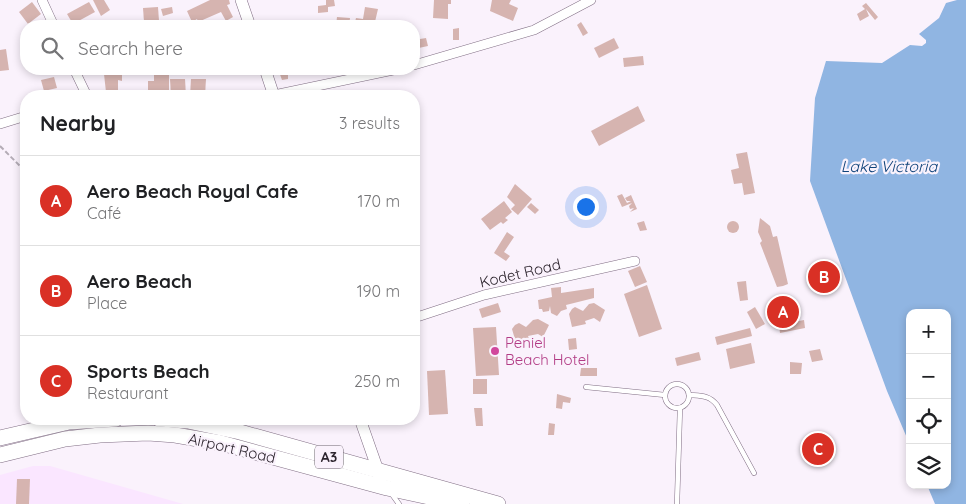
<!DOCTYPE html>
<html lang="en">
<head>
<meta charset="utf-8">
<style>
  body { margin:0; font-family:Quicksand,sans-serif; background:#f6f6f6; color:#202124 }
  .controls { position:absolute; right:15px; bottom:15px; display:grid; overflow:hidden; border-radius:10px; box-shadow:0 2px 8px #0003 }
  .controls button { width:45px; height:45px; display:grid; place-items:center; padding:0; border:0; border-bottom:1px solid #e0e0e0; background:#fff; color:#202124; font:25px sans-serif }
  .you { position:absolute; left:585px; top:206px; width:18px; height:18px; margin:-12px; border:4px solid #fff; border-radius:50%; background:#1a73e8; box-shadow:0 0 0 8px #1a73e833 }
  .badge { display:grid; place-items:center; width:32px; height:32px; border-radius:50%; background:#d93025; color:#fff; font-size:16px; font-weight:700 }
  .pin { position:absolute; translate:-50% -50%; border:2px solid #fff; box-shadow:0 1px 5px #0006 }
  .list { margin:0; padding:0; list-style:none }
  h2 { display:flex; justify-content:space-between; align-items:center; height:65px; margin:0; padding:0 20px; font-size:21px }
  h2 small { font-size:16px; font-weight:400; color:#757577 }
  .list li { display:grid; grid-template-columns:32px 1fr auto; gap:15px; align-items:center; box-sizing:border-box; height:90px; padding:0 20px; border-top:1px solid #e0e0e0 }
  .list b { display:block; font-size:19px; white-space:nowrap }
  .list p { margin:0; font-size:16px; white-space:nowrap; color:#757577 }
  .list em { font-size:16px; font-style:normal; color:#757577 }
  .icon { flex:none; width:28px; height:28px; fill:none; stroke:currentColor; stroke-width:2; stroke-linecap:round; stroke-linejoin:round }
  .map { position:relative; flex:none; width:966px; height:504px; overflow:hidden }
  .search { position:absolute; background:#fff; box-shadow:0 2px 8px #0003; left:20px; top:20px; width:400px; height:55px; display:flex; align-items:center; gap:12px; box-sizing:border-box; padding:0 18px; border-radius:20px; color:#757577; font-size:19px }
  .panel { position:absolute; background:#fff; box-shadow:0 2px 8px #0003; left:20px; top:90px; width:400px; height:335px; border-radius:20px }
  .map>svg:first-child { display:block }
  .built { fill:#fae6ff }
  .water { fill:#90b5e2 }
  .building { fill:#d6b4b0 }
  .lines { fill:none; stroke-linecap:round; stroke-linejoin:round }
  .service-casing { stroke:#806e84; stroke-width:5.5 }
  .minor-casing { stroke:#806e84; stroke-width:10 }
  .tertiary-casing { stroke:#806e84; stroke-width:12 }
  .trunk-casing { stroke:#806e84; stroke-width:16 }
  .path { stroke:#b4acb6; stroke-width:2; stroke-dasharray:5 2.5; stroke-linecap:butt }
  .service { stroke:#fff; stroke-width:4.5 }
  .minor { stroke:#fff; stroke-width:9 }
  .tertiary { stroke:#fff; stroke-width:11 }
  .trunk { stroke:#fff; stroke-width:15 }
  .hotel-dot { fill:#d1479c; stroke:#faf2fc; stroke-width:2 }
  .labels { text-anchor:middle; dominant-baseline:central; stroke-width:4.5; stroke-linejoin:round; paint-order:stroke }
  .shield { fill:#faf2fc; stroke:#6a626c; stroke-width:1 }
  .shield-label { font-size:14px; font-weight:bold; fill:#2d252e }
  .street-label { font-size:15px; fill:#2d252e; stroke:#faf2fc }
  .hotel-label { font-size:15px; fill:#b23c85; stroke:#faf2fc; text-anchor:start }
  .water-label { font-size:16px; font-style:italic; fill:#10437a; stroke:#faf2fc }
</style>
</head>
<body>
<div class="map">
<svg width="966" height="504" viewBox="0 0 966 504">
  <rect width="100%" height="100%" fill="#faf2fc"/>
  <polygon class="built" points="33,466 50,466 183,504 0,504 0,475"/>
  <polygon class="water" points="957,0 966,0 966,504 935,504 927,485 947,485 947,313 910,313 910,445 887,391 810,181 815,98 826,61 882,63 910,45 922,46 926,43 926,40 919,34 939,18 946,3"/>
  <g class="building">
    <polygon points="93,0 104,0 110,10 101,16"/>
    <polygon points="210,0 229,0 230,4 227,5 233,17 226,21 221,12 198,22 197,19 192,22 187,11"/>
    <polygon points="326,0 334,0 335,6 328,7 328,12 318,13 318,6 326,5"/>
    <polygon points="434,0 451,0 451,4 448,4 448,19 433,18"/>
    <polygon points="492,0 511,0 509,4 518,8 513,21 490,11"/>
    <polygon points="32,2 41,14 28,24 19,12"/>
    <polygon points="89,2 95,12 73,24 67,14"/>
    <polygon points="866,3 878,17 875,20 866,9 869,16 860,21 857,14 865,9 862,6"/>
    <polygon points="158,7 159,21 144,22 143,8"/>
    <polygon points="172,7 173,13 163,16 161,9"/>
    <polygon points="365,7 378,9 374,26 354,26 356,18 363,19"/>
    <polygon points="337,17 350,18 349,26 336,26"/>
    <polygon points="279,20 294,24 293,26 277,26"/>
    <polygon points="581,22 588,33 583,36 577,25"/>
    <polygon points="459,28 459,40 453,40 453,29"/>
    <polygon points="426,38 428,46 414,49 414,40"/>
    <polygon points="614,38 619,48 599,58 594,48"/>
    <polygon points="6,49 9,70 0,71 0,50"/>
    <polygon points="643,56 644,65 624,67 623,58"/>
    <polygon points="107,69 122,69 122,81 118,80 118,93 106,92 104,74 107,75"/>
    <polygon points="139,69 163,69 163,71 140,73"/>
    <polygon points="166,69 185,69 185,72 167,73"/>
    <polygon points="278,69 288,69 288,79 282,80"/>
    <polygon points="154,75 169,75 169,96 148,96 148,81 154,81"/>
    <polygon points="54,77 57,88 44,91 41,80"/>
    <polygon points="170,79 185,79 186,96 171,96"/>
    <polygon points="191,79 206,79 205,96 190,96"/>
    <polygon points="638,106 645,121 599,146 591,131"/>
    <polygon points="747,152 755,193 744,195 742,183 734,184 731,170 739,168 736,154"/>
    <polygon points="515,184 532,199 518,215 511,209 515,205 507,197"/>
    <polygon points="622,194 627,203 631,201 627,201 625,198 631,195 637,209 630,212 634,208 630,209 629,206 632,203 622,207 617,196"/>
    <polygon points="504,201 512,212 505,218 508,220 503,224 501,222 490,230 481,219"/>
    <polygon points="531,203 539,210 535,214 527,207"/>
    <polygon points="760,218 770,226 773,237 777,236 788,284 783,286 777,287 760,243 762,241 758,232"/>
    <polygon points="644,221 647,230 640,231 637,223"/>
    <circle cx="733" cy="227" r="6"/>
    <polygon points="507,232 514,237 504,252 510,256 506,261 494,253"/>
    <polygon points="640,266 647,282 635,287 628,271"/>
    <polygon points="746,281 748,300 740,301 737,282"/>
    <polygon points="647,285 662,329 639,337 624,294"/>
    <polygon points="561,287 561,293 594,288 594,298 566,305 567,309 561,311 557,316 551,313 550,306 549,311 543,312 542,309 539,309 538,300 552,297 551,288"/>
    <polygon points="789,300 793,320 777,323 773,303"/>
    <polygon points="498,303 501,312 482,318 479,309"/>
    <polygon points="594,303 605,310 600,322 594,318 585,321 586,324 572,327 569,314 572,309 575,307 583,311 589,304"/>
    <polygon points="755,307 765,324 756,329 747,312"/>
    <polygon points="538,319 549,325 543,337 538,334 528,336 529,339 516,343 512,329 515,325 519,323 526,327 533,320"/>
    <polygon points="804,320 805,328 780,333 779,325"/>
    <polygon points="496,327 499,375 476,376 473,328"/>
    <polygon points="750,328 752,336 717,345 715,337"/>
    <polygon points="576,338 577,349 569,350 568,339"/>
    <polygon points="751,343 755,363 730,369 726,349"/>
    <polygon points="820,349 823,360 812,362 809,351"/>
    <polygon points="699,352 701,360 677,366 675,358"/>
    <polygon points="790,362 802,363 801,374 790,374"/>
    <polygon points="581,368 597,368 597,376 580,376"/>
    <polygon points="445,370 448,414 429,415 427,371"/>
    <rect x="473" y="379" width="14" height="15"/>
    <polygon points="557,394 571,398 570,403 563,402 562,409 556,408"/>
    <polygon points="474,408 482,408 483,426 476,426"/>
    <polygon points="549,423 555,424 554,435 548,435"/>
    <circle cx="823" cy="441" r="7"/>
    <polygon points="17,479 30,479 29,504 16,504"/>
  </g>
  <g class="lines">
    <g class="service-casing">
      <g id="service">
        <circle cx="677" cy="396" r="12"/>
        <polyline points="586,387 665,395"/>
        <path d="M689,395C701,396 709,395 717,405L754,473"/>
        <polyline points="391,493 399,504"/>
        <polyline points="677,504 680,408"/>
      </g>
    </g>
    <g class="minor-casing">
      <g id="minor">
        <polyline points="42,0 54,26"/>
        <polyline points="414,65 534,30 591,0"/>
        <polyline points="74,69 87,96"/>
        <polyline points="274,95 398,69"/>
        <polyline points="0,124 26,116"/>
        <polyline points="414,318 484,295 635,261"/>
      </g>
    </g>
    <g class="tertiary-casing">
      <g id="tertiary">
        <polyline points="241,0 250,26"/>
        <polyline points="265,69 274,96"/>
        <polyline points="360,419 380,476"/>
      </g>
    </g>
    <g class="trunk-casing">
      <g id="trunk">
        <polyline points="159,419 188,421 240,432 498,504"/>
        <polyline points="0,438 69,422 116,419"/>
        <polyline points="0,455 65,439 100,435 148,433 175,435 221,443 387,488 462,504"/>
      </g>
    </g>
    <polyline class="path" points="0,146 26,172"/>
    <use href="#service" class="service"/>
    <use href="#minor" class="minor"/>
    <use href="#tertiary" class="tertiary"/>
    <use href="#trunk" class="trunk"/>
  </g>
  <circle class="hotel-dot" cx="495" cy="351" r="5"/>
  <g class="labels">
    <rect class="shield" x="315" y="445.5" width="28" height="23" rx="4"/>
    <g class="shield-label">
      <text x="329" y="457">A3</text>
    </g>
    <g class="street-label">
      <text transform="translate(520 273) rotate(-13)">Kodet Road</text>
      <text transform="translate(232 448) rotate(13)">Airport Road</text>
    </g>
    <g class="hotel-label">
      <text x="505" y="342">Peniel<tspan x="505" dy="17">Beach Hotel</tspan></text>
    </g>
    <g class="water-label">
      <text x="889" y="166">Lake Victoria</text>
    </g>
  </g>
</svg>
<div class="controls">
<button>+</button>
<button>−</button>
<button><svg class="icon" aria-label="locate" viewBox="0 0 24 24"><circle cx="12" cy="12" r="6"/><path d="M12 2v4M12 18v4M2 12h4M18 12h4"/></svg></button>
<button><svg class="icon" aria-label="layers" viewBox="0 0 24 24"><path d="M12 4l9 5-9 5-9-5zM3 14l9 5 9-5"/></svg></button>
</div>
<div class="you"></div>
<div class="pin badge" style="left:783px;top:312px">A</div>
<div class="pin badge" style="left:824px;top:277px">B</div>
<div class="pin badge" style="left:818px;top:449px">C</div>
<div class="search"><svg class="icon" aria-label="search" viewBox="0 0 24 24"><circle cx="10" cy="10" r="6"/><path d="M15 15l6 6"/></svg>Search here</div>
<section class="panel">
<h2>Nearby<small>3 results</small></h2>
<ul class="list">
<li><span class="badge">A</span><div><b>Aero Beach Royal Cafe</b><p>Café</p></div><em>170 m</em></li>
<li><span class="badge">B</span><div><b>Aero Beach</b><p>Place</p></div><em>190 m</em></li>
<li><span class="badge">C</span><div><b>Sports Beach</b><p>Restaurant</p></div><em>250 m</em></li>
</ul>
</section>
</div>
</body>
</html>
